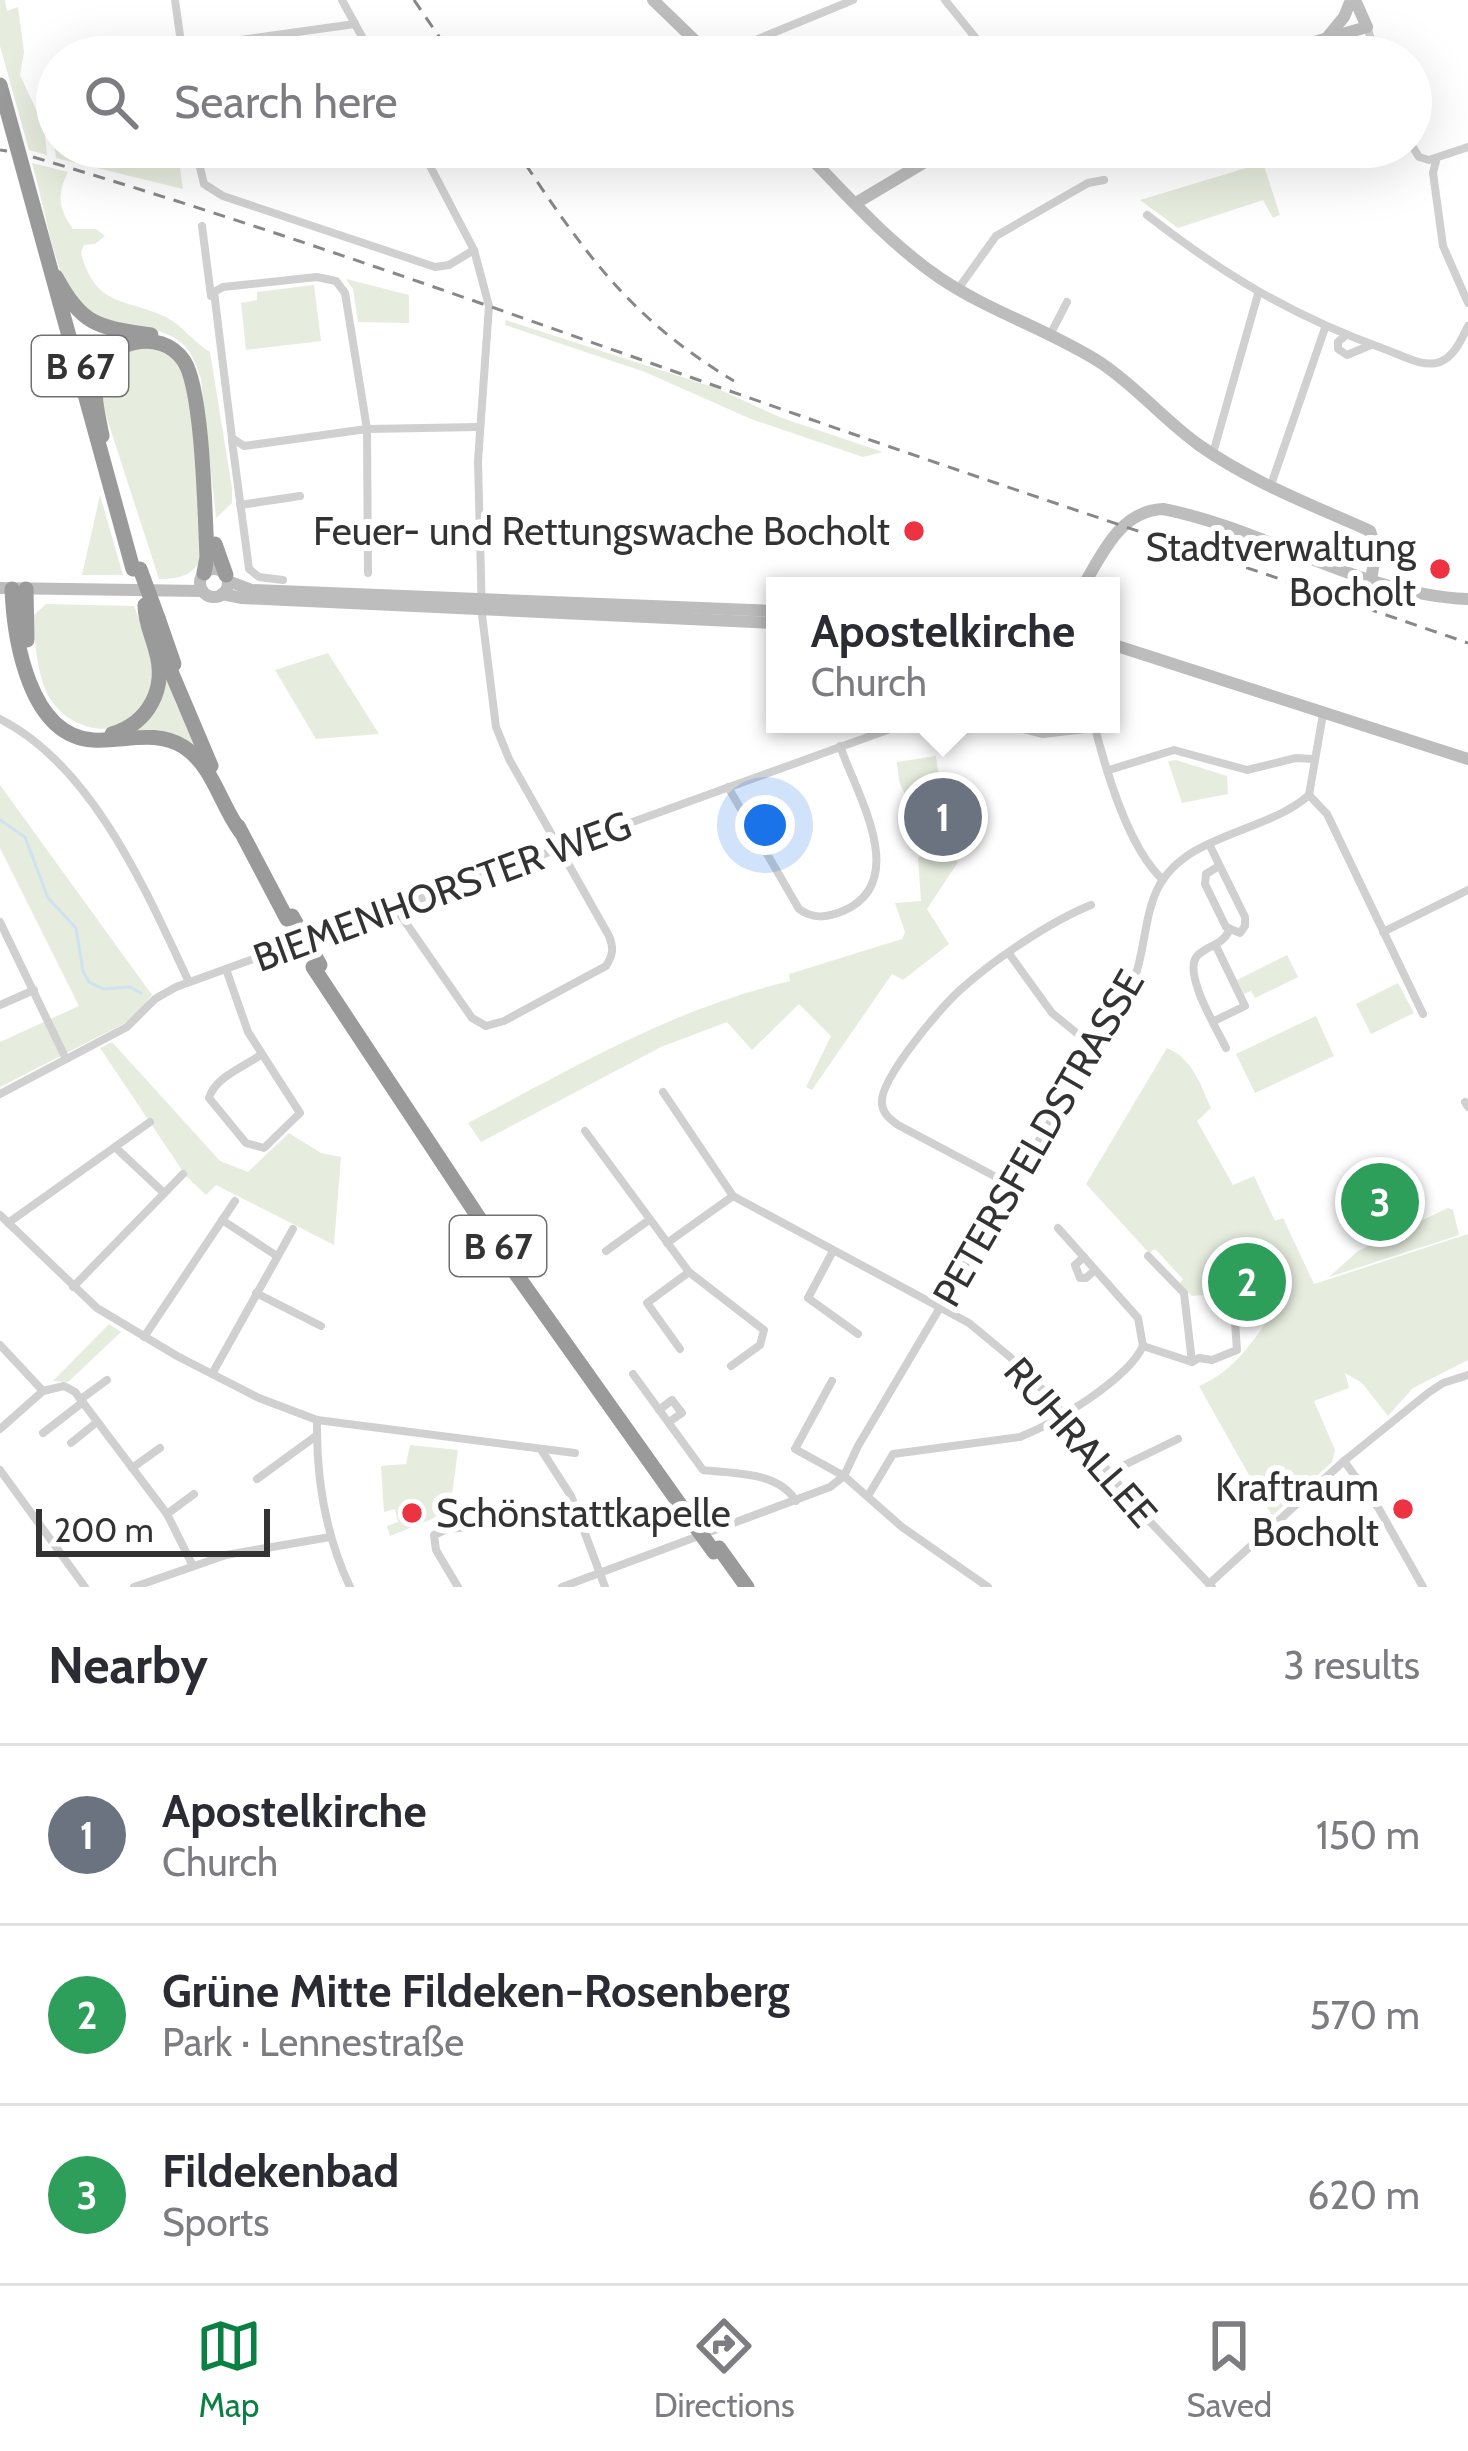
<!DOCTYPE html>
<html lang="en">
<head>
<meta charset="utf-8">
<style>
  body { margin:0; font-family:Cabin,sans-serif; background:#f7f7f7; color:#2b2b33 }
  .scale { position:absolute; left:36px; bottom:30px; width:234px; box-sizing:border-box; padding-left:12px; border:6px solid #333; border-top:0; font-size:33px; line-height:42px; white-space:nowrap; color:#333; -webkit-text-stroke:9px #fff; paint-order:stroke }
  .you { position:absolute; left:765px; top:825px; width:42px; height:42px; margin:-30px; border:9px solid #fff; border-radius:50%; background:#1a73e8; box-shadow:0 0 0 18px #1a73e833 }
  .badge { display:grid; place-items:center; width:78px; height:78px; border-radius:50%; background:#0b8043; color:#fff; font-size:39px; font-weight:700 }
  .pin { position:absolute; translate:-50% -50%; border:6px solid #fff; box-shadow:0 3px 12px #0006 }
  .popup { position:absolute; left:766px; top:577px; width:354px; height:156px; box-sizing:border-box; display:grid; place-content:center; border-radius:0px; background:#fff; filter:drop-shadow(0 3px 9px #0005); font-size:39px; white-space:nowrap; color:#7c7c81 }
  .popup b { font-size:45px; color:#2b2b33 }
  .popup::after { content:''; position:absolute; left:50%; top:100%; margin-left:-24px; border:24px solid transparent; border-top-color:#fff }
  .list { margin:0; padding:0; list-style:none }
  h2 { display:flex; justify-content:space-between; align-items:center; height:156px; margin:0; padding:0 48px; font-size:51px }
  h2 small { font-size:39px; font-weight:400; color:#7c7c81 }
  .list li { display:grid; grid-template-columns:78px 1fr auto; gap:36px; align-items:center; box-sizing:border-box; height:180px; padding:0 48px; border-top:3px solid #e1e1e2 }
  .list b { display:block; font-size:45px; white-space:nowrap }
  .list p { margin:0; font-size:39px; white-space:nowrap; color:#7c7c81 }
  .list em { font-size:39px; font-style:normal; color:#7c7c81 }
  .icon { flex:none; width:66px; height:66px; fill:none; stroke:currentColor; stroke-width:2; stroke-linecap:round; stroke-linejoin:round }
  .map { position:relative; flex:none; width:1468px; height:1587px; overflow:hidden }
  .search { position:absolute; background:#fff; box-shadow:0 12px 48px #0002; left:36px; right:36px; top:36px; height:132px; display:flex; align-items:center; gap:30px; box-sizing:border-box; padding:0 42px; border-radius:66px; color:#7c7c81; font-size:45px }
  .sheet { height:696px; background:#fff }
  nav { display:flex; justify-content:space-around; align-items:center; box-sizing:border-box; height:168px; border-top:3px solid #e1e1e2; background:#fff; font-size:33px; color:#7c7c81 }
  nav a { display:grid; justify-items:center; gap:6px }
  nav .on { color:#0b8043 }
  .map>svg:first-child { display:block }
  .green { fill:#e6ecde }
  .lines { fill:none; stroke-linecap:round; stroke-linejoin:round }
  .stream { stroke:#cee3ef; stroke-width:3 }
  .street { stroke:#d0d0d0; stroke-width:8 }
  .secondary { stroke:#bdbdbd; stroke-width:12 }
  .highway { stroke:#9a9a9a; stroke-width:15 }
  .rail { stroke:#888; stroke-width:3; stroke-dasharray:12 9; stroke-linecap:butt }
  .highway-bridge { stroke:#9a9a9a; stroke-width:15 }
  .poi-dot { fill:#ed3242; stroke:#fff; stroke-width:4.5 }
  .labels { text-anchor:middle; dominant-baseline:central; stroke-width:12; stroke-linejoin:round; paint-order:stroke }
  .shield { fill:#fff; stroke:#707070; stroke-width:3 }
  .shield-label { font-size:36px; font-weight:bold; fill:#333 }
  .poi-label { font-size:39px; fill:#333; stroke:#fff; text-anchor:end }
  .street-label { font-size:39px; fill:#333; stroke:#fff }
</style>
</head>
<body>
<div class="map">
<svg width="1468" height="1587" viewBox="0 0 1468 1587">
  <rect width="100%" height="100%" fill="#fff"/>
  <g class="green">
    <polygon points="0,0 5,0 7,11 18,7 24,52 20,75 44,127 47,155 29,150 0,46"/>
    <polygon points="57,132 57,147 177,147 183,189 56,158 53,133"/>
    <path d="M32,163L68,172C57,194 58,209 73,229H96L105,236L95,244L84,245L81,253C96,308 123,297 166,317C182,325 194,343 210,352L232,488V503L216,518L201,379C197,368 193,354 184,345C154,316 98,338 73,299C54,269 43,200 32,163Z"/>
    <polygon points="1263,163 1280,215 1273,218 1263,200 1178,228 1140,200"/>
    <polygon points="346,279 409,295 409,323 358,322 353,289"/>
    <polygon points="314,285 321,341 246,350 241,303 257,300 257,292"/>
    <polygon points="506,320 716,388 782,418 883,452 863,457 751,419 645,372 505,325"/>
    <path d="M150,347C166,353 177,359 184,376C192,394 209,541 203,554C195,575 181,579 159,579L101,400C106,368 117,351 150,347Z"/>
    <polygon points="100,495 123,575 82,575"/>
    <path d="M46,604L134,606C145,634 161,667 149,697C130,746 65,734 46,691C36,668 35,641 33,616Z"/>
    <polygon points="328,653 379,734 316,739 275,670"/>
    <polygon points="164,672 176,704 200,748 129,731"/>
    <polygon points="936,756 940,786 946,786 947,795 914,800 906,797 899,781 897,762"/>
    <polygon points="1176,760 1227,776 1228,794 1182,803 1168,761"/>
    <polygon points="0,785 152,995 131,1020 0,1087 0,1042 79,1006 0,848"/>
    <path d="M935,848L958,862L927,909L949,944L903,980L892,974L812,1090L806,1087L831,1036L799,1004L752,1050L727,1022L661,1047L481,1142L468,1123C573,1068 674,1008 790,981L789,974L902,939L905,932L895,903L921,901L918,858Z"/>
    <polygon points="1287,955 1298,977 1255,998 1251,991 1244,994 1237,980"/>
    <polygon points="1398,983 1414,1013 1371,1034 1356,1004"/>
    <polygon points="1316,1016 1334,1056 1255,1093 1236,1054"/>
    <polygon points="112,1042 220,1161 248,1172 289,1133 321,1153 341,1157 334,1245 216,1185 206,1195 186,1176 100,1048"/>
    <path d="M1167,1048C1193,1059 1200,1084 1211,1108L1197,1121L1233,1185L1254,1176L1275,1221L1283,1218L1314,1284L1468,1234V1360L1413,1388L1388,1416L1362,1383L1345,1373L1349,1388L1314,1401L1335,1450L1332,1462L1272,1516L1199,1386C1232,1372 1249,1347 1270,1317L1263,1295L1255,1290L1192,1296L1179,1284L1183,1279L1155,1249L1149,1253L1086,1184Z"/>
    <polygon points="1448,1208 1453,1210 1459,1235 1329,1277 1358,1251"/>
    <polygon points="109,1324 121,1332 68,1382 53,1381"/>
    <polygon points="410,1445 458,1450 448,1524 437,1517 390,1536 387,1526 398,1522 395,1509 384,1512 381,1466 406,1464"/>
  </g>
  <g class="lines">
    <polyline class="stream" points="0,820 25,837 48,898 76,928 83,971 89,982 103,989 130,987 141,993"/>
    <g class="street">
      <polyline points="175,0 183,57"/>
      <polyline points="342,0 373,57"/>
      <polyline points="945,0 991,57"/>
      <polyline points="1367,27 1377,57"/>
      <polyline points="182,48 355,24"/>
      <polyline points="714,57 853,0"/>
      <polyline points="954,57 983,45"/>
      <polyline points="1411,144 1419,157 1429,160 1468,147"/>
      <polyline points="195,147 204,184 223,196 435,267 449,265 474,250"/>
      <polyline points="1436,161 1433,173 1443,246 1468,303"/>
      <path d="M1147,215C1224,275 1294,317 1387,350C1403,356 1424,368 1440,362C1455,356 1462,338 1468,326"/>
      <polyline points="202,226 211,296"/>
      <polyline points="958,289 996,236 1088,183 1104,180"/>
      <polyline points="1050,335 1067,302"/>
      <polyline points="1345,336 1338,342 1338,349 1347,355 1371,345"/>
      <polyline points="232,441 249,569 259,577 283,580"/>
      <polyline points="1213,453 1258,294"/>
      <polyline points="1271,485 1325,328"/>
      <polyline points="240,505 300,496"/>
      <polyline points="368,573 367,429 345,293 336,281 317,277 223,287 214,292 232,438 244,446 367,429 479,427"/>
      <path d="M0,719C93,766 146,891 189,982"/>
      <polyline points="1003,724 1043,734 1094,728"/>
      <path d="M1094,724C1106,771 1128,848 1163,880"/>
      <polyline points="1109,770 1174,750 1247,770 1296,758 1313,759"/>
      <path d="M728,787L799,909C813,919 826,918 843,911C911,882 857,795 840,746"/>
      <polyline points="1309,795 1327,814 1423,1014"/>
      <polyline points="1309,795 1323,714"/>
      <polyline points="1210,846 1245,917 1245,926 1240,933 1226,927 1205,884 1206,874 1219,866"/>
      <path d="M397,910L472,1018L486,1026L504,1021L606,966C613,955 614,948 609,936L509,759L496,727L482,615L478,461L489,306L474,250L420,147"/>
      <polyline points="0,922 66,1059"/>
      <polyline points="1383,932 1468,890"/>
      <polyline points="1010,955 1052,1013 1095,1048"/>
      <path d="M226,969L248,1032L300,1113L264,1148L246,1143L209,1098C215,1077 244,1067 262,1054"/>
      <polyline points="0,1005 34,990"/>
      <polyline points="1214,1021 1245,1006 1216,946"/>
      <path d="M1226,1048C1217,1029 1181,971 1198,955C1210,944 1221,946 1229,931"/>
      <polyline points="663,1092 733,1196 969,1323 1010,1357 1048,1395 1137,1508 1212,1587"/>
      <polyline points="0,1094 127,1027 155,999 176,987 904,724"/>
      <polyline points="1465,1102 1468,1107"/>
      <polyline points="585,1131 689,1272 764,1330 760,1345 731,1366"/>
      <polyline points="115,1147 164,1193"/>
      <path d="M1013,1186L898,1125C891,1120 883,1114 882,1104C878,1081 941,1007 959,991C992,961 1049,922 1091,905"/>
      <polyline points="0,1215 97,1308 177,1356 259,1398 317,1420 575,1453"/>
      <polyline points="222,1220 277,1256"/>
      <polyline points="8,1223 150,1122"/>
      <polyline points="1058,1228 1138,1318 1143,1346"/>
      <polyline points="667,1243 733,1196"/>
      <polyline points="606,1251 649,1220"/>
      <polyline points="833,1251 808,1298 858,1334"/>
      <polyline points="1084,1257 1075,1265 1080,1278 1086,1278 1095,1270"/>
      <polyline points="73,1287 183,1174"/>
      <polyline points="256,1293 321,1326"/>
      <polyline points="144,1337 235,1201"/>
      <polyline points="0,1345 43,1391"/>
      <polyline points="680,1349 647,1303 689,1272"/>
      <polyline points="1192,1362 1199,1358 1212,1360 1237,1350 1233,1295"/>
      <polyline points="212,1374 293,1229"/>
      <path d="M633,1374L703,1470C734,1474 778,1471 796,1501"/>
      <polyline points="832,1381 795,1449 844,1476 902,1527 988,1587"/>
      <polyline points="81,1399 107,1380"/>
      <polyline points="659,1410 672,1400 682,1413 669,1422"/>
      <path d="M317,1420C316,1478 325,1534 350,1587"/>
      <polyline points="0,1429 43,1391 64,1386 75,1392 167,1514 192,1564"/>
      <polyline points="43,1433 83,1402"/>
      <polyline points="71,1443 97,1422"/>
      <polyline points="542,1451 571,1496 605,1587"/>
      <polyline points="132,1468 160,1448"/>
      <polyline points="0,1470 85,1587"/>
      <polyline points="1110,1472 1178,1439"/>
      <polyline points="257,1479 316,1436"/>
      <path d="M868,1496L893,1454L1020,1437C1055,1423 1127,1380 1143,1346L1192,1362L1184,1293L1148,1256"/>
      <polyline points="167,1514 194,1494"/>
      <polyline points="1209,1584 1344,1461"/>
      <polyline points="134,1587 226,1555 330,1537"/>
      <polyline points="458,1587 436,1550 434,1535 447,1529 516,1523"/>
      <path d="M562,1587L830,1487L844,1476L858,1446L1134,980C1145,951 1144,916 1158,888C1186,833 1267,833 1309,795"/>
      <polyline points="1423,1587 1379,1509 1344,1461 1428,1393 1443,1383 1468,1375"/>
    </g>
    <g class="secondary">
      <polyline points="653,0 712,57"/>
      <polyline points="1326,39 1344,17 1351,0"/>
      <polyline points="1261,57 1367,27 1355,0"/>
      <path d="M800,147C844,192 887,242 940,278C990,312 1050,330 1101,363C1137,387 1164,420 1199,445C1251,482 1312,505 1370,531L1376,549L1371,580"/>
      <polyline points="856,203 950,147"/>
      <circle cx="214" cy="583" r="14"/>
      <polyline points="228,581 252,590 775,611"/>
      <path d="M1083,586C1103,553 1120,511 1163,509C1267,529 1360,595 1468,599"/>
      <polyline points="0,588 202,591"/>
      <polyline points="222,594 242,598 775,623"/>
      <polyline points="1111,644 1468,759"/>
    </g>
    <g class="highway">
      <polyline points="0,85 133,569"/>
      <path d="M56,277C83,326 97,327 151,335"/>
      <path d="M102,436C99,419 93,398 96,380C104,341 160,326 184,361C203,390 205,516 207,557L204,573"/>
      <polyline points="215,544 226,575"/>
      <path d="M12,589C14,639 29,736 93,740C123,742 156,729 184,747C213,766 220,804 240,831"/>
      <polyline points="26,589 27,640"/>
      <polyline points="158,618 174,664"/>
      <polyline points="164,655 211,766"/>
      <path d="M112,734C149,723 167,688 156,651C152,635 145,622 145,605"/>
      <polyline points="238,826 287,919"/>
      <polyline points="313,967 514,1271 691,1520"/>
      <polyline points="719,1548 747,1587"/>
    </g>
    <g class="rail">
      <polyline points="414,0 453,57"/>
      <path d="M514,147C582,249 626,316 734,381"/>
      <polyline points="0,150 7,151"/>
      <path d="M33,157C309,238 578,339 850,433C1055,504 1262,572 1468,643"/>
    </g>
    <g class="highway-bridge">
      <polyline points="140,569 158,618"/>
      <polyline points="292,916 320,965"/>
      <polyline points="691,1520 714,1552"/>
    </g>
  </g>
  <g class="poi-dot">
    <circle cx="914" cy="531" r="12"/>
    <circle cx="1440" cy="569" r="12"/>
    <circle cx="1403" cy="1509" r="12"/>
    <circle cx="412" cy="1513" r="12"/>
  </g>
  <g class="labels">
    <g class="shield">
      <rect x="32" y="336" width="96" height="60" rx="9"/>
      <rect x="450" y="1216" width="96" height="60" rx="9"/>
    </g>
    <g class="shield-label">
      <text x="80" y="366">B 67</text>
      <text x="498" y="1246">B 67</text>
    </g>
    <g class="poi-label">
      <text x="890" y="531">Feuer- und Rettungswache Bocholt</text>
      <text x="1416" y="547">Stadtverwaltung<tspan x="1416" dy="45">Bocholt</tspan></text>
      <text x="1379" y="1487">Kraftraum<tspan x="1379" dy="45">Bocholt</tspan></text>
      <text x="436" y="1513" text-anchor="start">Schönstattkapelle</text>
    </g>
    <g class="street-label">
      <text transform="translate(442 891) rotate(-20)">BIEMENHORSTER WEG</text>
      <text transform="translate(1038 1138) rotate(-60)">PETERSFELDSTRASSE</text>
      <text transform="translate(1081 1442) rotate(49)">RUHRALLEE</text>
    </g>
  </g>
</svg>
<div class="scale">200 m</div>
<div class="you"></div>
<div class="pin badge" style="left:943px;top:817px;background:#6b7280">1</div>
<div class="popup"><b>Apostelkirche</b>Church</div>
<div class="pin badge" style="left:1247px;top:1282px;background:#2e9e5b">2</div>
<div class="pin badge" style="left:1380px;top:1202px;background:#2e9e5b">3</div>
<div class="search"><svg class="icon" aria-label="search" viewBox="0 0 24 24"><circle cx="10" cy="10" r="6"/><path d="M15 15l6 6"/></svg>Search here</div>
</div>
<section class="sheet">
<h2>Nearby<small>3 results</small></h2>
<ul class="list">
<li><span class="badge" style="background:#6b7280">1</span><div><b>Apostelkirche</b><p>Church</p></div><em>150 m</em></li>
<li><span class="badge" style="background:#2e9e5b">2</span><div><b>Grüne Mitte Fildeken-Rosenberg</b><p>Park · Lennestraße</p></div><em>570 m</em></li>
<li><span class="badge" style="background:#2e9e5b">3</span><div><b>Fildekenbad</b><p>Sports</p></div><em>620 m</em></li>
</ul>
</section>
<nav>
<a class="on"><svg class="icon" aria-label="map" viewBox="0 0 24 24"><path d="M3 6l6-2 6 2 6-2v14l-6 2-6-2-6 2zM9 4v14M15 6v14"/></svg>Map</a>
<a><svg class="icon" aria-label="directions" viewBox="0 0 24 24"><path d="M12 3l9 9-9 9-9-9zM9 14v-3h6M13 9l2 2-2 2"/></svg>Directions</a>
<a><svg class="icon" aria-label="saved" viewBox="0 0 24 24"><path d="M7 4h10v16l-5-4-5 4z"/></svg>Saved</a>
</nav>
</body>
</html>
